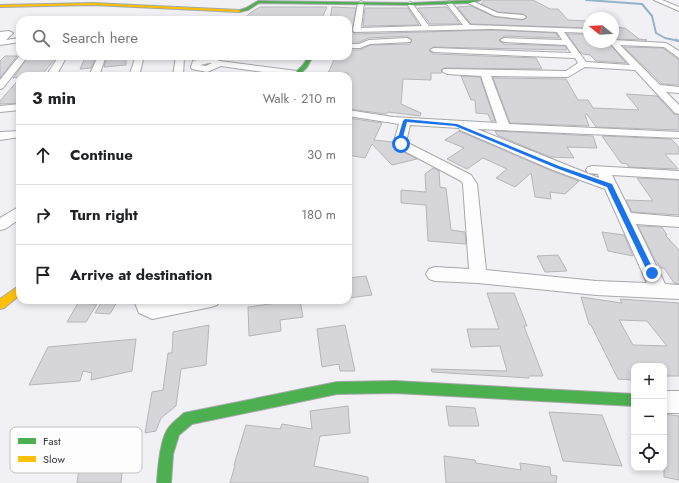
<!DOCTYPE html>
<html lang="en">
<head>
<meta charset="utf-8">
<style>
  body { margin:0; font-family:Jost,sans-serif; background:#f6f6f6; color:#202124 }
  .controls { position:absolute; right:12px; bottom:12px; display:grid; overflow:hidden; border-radius:8px; box-shadow:0 2px 6px #0003 }
  .controls button { width:36px; height:36px; display:grid; place-items:center; padding:0; border:0; border-bottom:1px solid #e0e0e0; background:#fff; color:#202124; font:20px sans-serif }
  .compass { position:absolute; left:583px; top:12px; width:36px; height:36px; border-radius:50%; background:#fff; box-shadow:0 2px 6px #0003; rotate:288deg }
  .stop { position:absolute; width:12px; height:12px; margin:-9px; border:3px solid #1a73e8; border-radius:50%; background:#fff }
  .stop.end { background:#1a73e8; border-color:#fff; box-shadow:0 1px 4px #0008 }
  .list { margin:0; padding:0; list-style:none }
  h2 { display:flex; justify-content:space-between; align-items:center; height:52px; margin:0; padding:0 16px; font-size:17px }
  h2 small { font-size:13px; font-weight:400; color:#757577 }
  .list li { display:grid; grid-template-columns:26px 1fr auto; gap:12px; align-items:center; box-sizing:border-box; height:60px; padding:0 16px; border-top:1px solid #e0e0e0 }
  .list b { display:block; font-size:15px; white-space:nowrap }
  .list em { font-size:13px; font-style:normal; color:#757577 }
  .icon { flex:none; width:22px; height:22px; fill:none; stroke:currentColor; stroke-width:2; stroke-linecap:round; stroke-linejoin:round }
  .map { position:relative; flex:none; width:679px; height:483px; overflow:hidden }
  .search { position:absolute; background:#fff; box-shadow:0 2px 6px #0003; left:16px; top:16px; width:336px; height:44px; display:flex; align-items:center; gap:10px; box-sizing:border-box; padding:0 14px; border-radius:12px; color:#757577; font-size:15px }
  .panel { position:absolute; background:#fff; box-shadow:0 2px 6px #0003; left:16px; top:72px; width:336px; height:232px; border-radius:12px }
  .map>svg:first-child { display:block }
  .lines { fill:none; stroke-linecap:round; stroke-linejoin:round }
  .stream-far1 { stroke:#93b3c8; stroke-width:2 }
  .stream { stroke:#93b3c8; stroke-width:2.5 }
  .building { fill:#d6d5d9; stroke:#b6b6ba; fill-rule:evenodd }
  .street-casing { stroke:#a8a8ab; stroke-width:2 }
  .fast-casing { stroke:#a8a8ab; stroke-width:2 }
  .slow-casing { stroke:#a8a8ab; stroke-width:2 }
  .street { fill:#fdfdfe; fill-rule:evenodd }
  .fast { fill:#4caf50; fill-rule:evenodd }
  .slow { fill:#ffc107; fill-rule:evenodd }
  .route { fill:#1a73e8 }
  .key { fill:#fdfdfe; stroke:#c2c2c3; stroke-width:1 }
  .key-label { font-size:11px; fill:#37373a }
</style>
</head>
<body>
<div class="map">
<svg width="679" height="483" viewBox="0 0 679 483">
  <rect width="100%" height="100%" fill="#f0f0f5"/>
  <g class="lines">
    <polyline class="stream-far1" points="586,0 642,4 652,16 656,33 665,38 679,41"/>
    <polyline class="stream" points="676,40 679,41"/>
  </g>
  <g class="building">
    <polygon points="484,0 533,0 550,9 558,9 568,20 589,21 589,28 471,24 457,7 471,6 495,17 523,20 527,17 523,14 498,12 481,4"/>
    <polygon points="260,7 327,7 322,18 305,18 304,20 243,20 250,13"/>
    <polygon points="332,7 356,8 352,30 354,34 492,30 556,33 559,38 504,36 499,41 504,44 565,46 567,50 433,47 429,51 434,54 536,58 542,69 444,68 441,70 442,73 431,73 431,80 403,79 401,104 421,113 420,116 388,112 386,114 348,109 348,73 328,73 336,56 348,56 348,50 360,50 370,45 410,44 412,40 407,36 369,38 359,42 348,42 348,20 330,20"/>
    <polygon points="447,7 460,24 430,24 418,8"/>
    <polygon points="365,8 408,8 419,25 363,26"/>
    <polygon points="613,27 625,28 639,39 647,40 613,39"/>
    <polygon points="567,34 589,34 589,42 608,42 626,63 596,61 590,55 583,54 579,51"/>
    <polygon points="624,47 663,48 679,60 679,85 662,84"/>
    <polygon points="5,56 17,56 0,78 0,61"/>
    <polygon points="29,56 57,56 42,75 13,78"/>
    <polygon points="86,56 96,56 91,68 80,69"/>
    <polygon points="107,56 126,56 126,65 104,67"/>
    <polygon points="461,76 480,77 495,121 491,121 488,114 476,113 475,100 471,100"/>
    <polygon points="20,78 20,103 0,104 0,101"/>
    <polygon points="493,78 566,79 578,100 588,100 593,108 639,110 626,94 657,96 674,114 679,115 679,130 596,127 587,114 585,115 589,126 510,123"/>
    <polygon points="348,118 382,123 374,140 393,142 396,148 417,159 392,165 372,144 365,158 348,155"/>
    <polygon points="459,131 552,171 579,181 565,194 550,192 551,199 535,197 531,173 515,187 496,178 507,169 483,158 467,169 447,159 464,148 445,140"/>
    <polygon points="495,131 593,136 597,148 567,147 574,158 550,157 497,135"/>
    <polygon points="602,136 671,139 679,147 679,154 665,154 678,169 629,167 627,164 621,163"/>
    <polygon points="433,168 439,171 440,187 446,188 451,230 465,232 466,244 428,241 426,205 401,203 401,190 426,192 425,174"/>
    <polygon points="637,178 679,180 679,215 632,212 626,200 653,201"/>
    <polygon points="638,226 662,227 667,235 665,235 679,250 679,284 674,283 664,268 661,268 655,260"/>
    <polygon points="602,232 624,235 633,256 608,251"/>
    <polygon points="558,255 567,271 545,272 537,256"/>
    <polygon points="366,276 372,295 348,298 348,278"/>
    <polygon points="487,293 514,293 527,326 524,326 543,376 529,376 529,378 432,372 431,369 507,371 500,346 471,347 467,329 499,329"/>
    <path d="M581,297L622,303L620,299L679,303V376H664V366H634V380L618,379L591,325L589,324ZM619,320L647,321L667,346L633,345Z"/>
    <polygon points="103,300 118,300 110,314 95,313"/>
    <polygon points="284,300 300,300 303,317 280,320 281,331 249,336 248,307 284,302"/>
    <polygon points="78,303 97,304 86,322 67,322"/>
    <polygon points="209,325 206,365 181,369 176,406 161,418 156,431 145,433 152,392 163,390 168,353 172,353 173,332"/>
    <polygon points="345,325 355,371 340,371 339,364 322,367 317,329"/>
    <polygon points="136,339 132,371 91,380 92,373 83,371 80,381 29,385 48,347"/>
    <polygon points="348,406 350,433 320,436 314,466 368,477 368,483 230,483 235,465 234,465 246,425 280,429 282,424 312,429 310,411"/>
    <polygon points="446,406 475,408 479,426 449,426"/>
    <polygon points="549,412 602,415 622,466 563,461"/>
    <polygon points="664,414 679,416 679,480 664,477"/>
    <polygon points="125,435 121,483 77,483 82,448"/>
    <polygon points="444,456 475,460 476,463 521,470 520,463 550,467 551,475 557,476 556,483 446,483"/>
  </g>
  <g class="lines">
    <g class="street-casing">
      <g id="street">
        <polygon points="654,0 662,0 679,7 679,11"/>
        <path d="M361,1L364,3L361,28L422,26L407,4L410,2L412,3L429,26L463,25L446,3L449,1L451,2L470,25L589,29V33L564,32L586,62L630,65L609,42H613V40L666,43L679,51V58L664,47L620,45L660,85L679,87V93L666,92L679,105V114L675,113L635,70L585,67L568,77L491,76L509,124L679,132V138L477,129L599,178L598,174L588,173L586,170L588,167L593,166L679,171V179L612,175L631,213L679,217V227L636,224L665,284L679,285V299L596,295L478,283L435,281L429,279L426,274L429,269L435,267L469,269L463,184L461,181L397,147L394,141L399,124L348,116V110L393,117L497,123L481,76L447,74L442,71L444,69L566,71L578,63L575,58L434,52L430,50L434,48L571,53L566,45L504,42L500,40L504,38L562,40L557,32L492,29L354,32L353,30L358,3ZM410,125L459,128L460,130L553,170L605,189L647,283L596,281L486,270L477,184L471,175L406,142Z"/>
        <polygon points="468,1 472,1 498,13 523,15 526,17 523,19 495,16 468,3"/>
        <polygon points="9,31 13,33 6,40 20,38 20,42 0,45 0,32"/>
        <polygon points="407,38 411,40 410,42 370,44 360,48 348,48 348,44 359,44 369,40"/>
        <polygon points="20,55 28,56 3,88 0,89 0,80"/>
        <polygon points="59,56 67,56 56,76 46,76"/>
        <polygon points="98,56 106,56 99,76 89,76"/>
        <polygon points="136,56 144,56 139,76 129,76"/>
        <polygon points="176,56 184,56 183,76 173,76"/>
        <path d="M209,57L220,61L297,71L302,74L300,76H292L221,66L207,72L192,69L191,67L193,61ZM209,63H212L206,66L200,65Z"/>
        <polygon points="20,104 20,110 0,112 0,106"/>
        <polygon points="20,131 20,137 0,140 0,132"/>
        <polygon points="20,207 20,219 5,229 0,230 0,218 15,209"/>
        <polygon points="136,300 155,300 154,303 170,300 220,300 217,305 211,307 152,319 139,313 135,303"/>
        <rect x="664" y="391" width="15" height="22"/>
      </g>
    </g>
    <g class="fast-casing">
      <g id="fast">
        <polygon points="481,0 470,3 410,5 259,3 248,10 239,12 237,11 246,8 258,1 410,3"/>
        <polygon points="309,56 313,56 307,67 298,76 292,76 303,65"/>
        <path d="M395,381L634,394V406L395,393L337,394L192,424L179,435L173,454L171,483H157C158,468 160,437 170,426C174,421 180,417 184,413L337,382Z"/>
      </g>
    </g>
    <g class="slow-casing">
      <g id="slow">
        <polygon points="93,3 239,10 241,11 239,12 93,5 0,7 0,5"/>
        <polygon points="20,285 20,295 4,308 0,309 0,299"/>
      </g>
    </g>
    <use href="#street" class="street"/>
    <use href="#fast" class="fast"/>
    <use href="#slow" class="slow"/>
  </g>
  <polygon class="route" points="405,119 457,124 559,166 612,184 655,273 654,275 649,275 648,273 607,187 556,168 455,126 407,122 402,141 403,144 399,146 397,141 403,121"/>
  <rect x="10" y="427" width="132" height="46" rx="6" class="key"/>
  <rect x="18" y="438" width="18" height="6" fill="#4caf50"/>
  <rect x="18" y="456" width="18" height="6" fill="#ffc107"/>
  <g class="key-label">
    <text x="43" y="445">Fast</text>
    <text x="43" y="463">Slow</text>
  </g>
</svg>
<div class="controls">
<button>+</button>
<button>−</button>
<button><svg class="icon" aria-label="locate" viewBox="0 0 24 24"><circle cx="12" cy="12" r="6"/><path d="M12 2v4M12 18v4M2 12h4M18 12h4"/></svg></button>
</div>
<svg class="compass" viewBox="-18 -18 36 36"><path d="M0-13l5 13h-10z" fill="#e53935"/><path d="M0 13l5-13h-10z" fill="#757577"/></svg>
<div class="stop" style="left:401px;top:144px"></div>
<div class="stop end" style="left:652px;top:273px"></div>
<div class="search"><svg class="icon" aria-label="search" viewBox="0 0 24 24"><circle cx="10" cy="10" r="6"/><path d="M15 15l6 6"/></svg>Search here</div>
<section class="panel">
<h2>3 min<small>Walk · 210 m</small></h2>
<ul class="list">
<li><svg class="icon" aria-label="ahead" viewBox="0 0 24 24"><path d="M12 20V5M6 11l6-6 6 6"/></svg><div><b>Continue</b></div><em>30 m</em></li>
<li><svg class="icon" aria-label="right" viewBox="0 0 24 24"><path d="M7 20v-9h11M14 6l5 5-5 5"/></svg><div><b>Turn right</b></div><em>180 m</em></li>
<li><svg class="icon" aria-label="arrive" viewBox="0 0 24 24"><path d="M6 21V4h12l-3 4 3 4H6"/></svg><div><b>Arrive at destination</b></div></li>
</ul>
</section>
</div>
</body>
</html>
